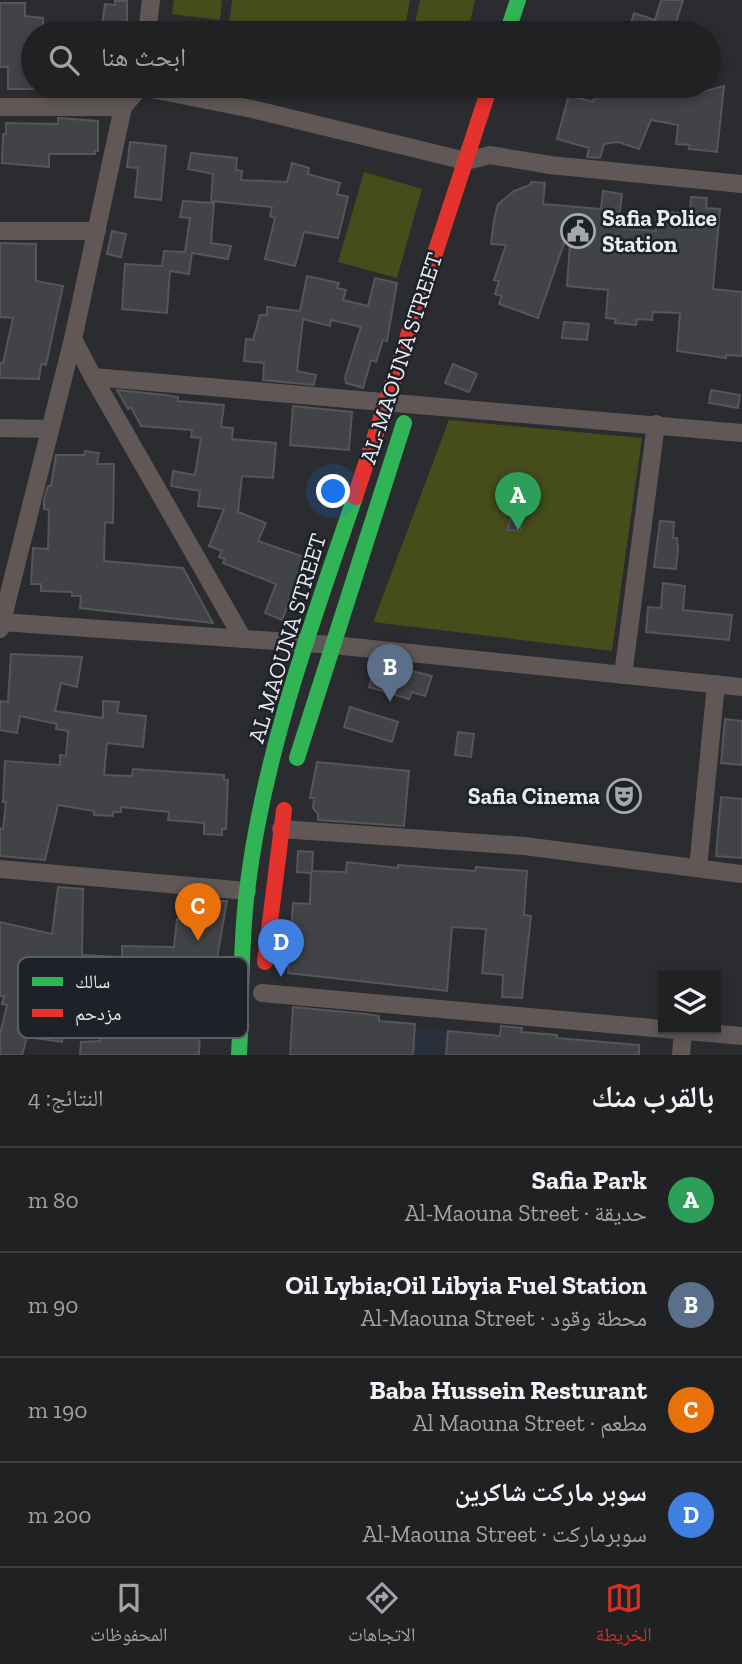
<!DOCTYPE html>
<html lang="ar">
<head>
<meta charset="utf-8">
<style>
  body { margin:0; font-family:"Zilla Slab","Noto Naskh Arabic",serif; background:#2d2e30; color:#f1f3f6; direction:rtl }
  .controls { position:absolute; right:21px; bottom:21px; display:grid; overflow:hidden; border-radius:0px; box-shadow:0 4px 10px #0003 }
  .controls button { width:63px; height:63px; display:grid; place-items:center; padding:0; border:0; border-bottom:2px solid #3d3e41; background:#202123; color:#f1f3f6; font:35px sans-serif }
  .you { position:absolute; left:334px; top:492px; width:24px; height:24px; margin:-18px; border:5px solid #fff; border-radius:50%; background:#1a73e8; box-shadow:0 0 0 10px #1a73e833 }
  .badge { display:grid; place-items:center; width:46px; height:46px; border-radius:50%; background:#d93025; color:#fff; font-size:23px; font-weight:700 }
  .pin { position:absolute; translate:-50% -58px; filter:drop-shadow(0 2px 4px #0008) }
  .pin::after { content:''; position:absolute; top:37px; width:24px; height:21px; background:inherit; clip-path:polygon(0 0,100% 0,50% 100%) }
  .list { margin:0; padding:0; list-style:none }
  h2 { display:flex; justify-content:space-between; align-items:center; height:91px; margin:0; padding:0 28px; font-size:30px }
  h2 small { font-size:23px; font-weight:400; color:#a2a3a6 }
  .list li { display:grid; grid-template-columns:46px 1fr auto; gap:21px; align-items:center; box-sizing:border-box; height:105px; padding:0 28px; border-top:2px solid #3d3e41 }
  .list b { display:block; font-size:26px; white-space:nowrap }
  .list p { margin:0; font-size:23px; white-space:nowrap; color:#a2a3a6 }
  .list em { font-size:23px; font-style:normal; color:#a2a3a6 }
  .icon { flex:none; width:38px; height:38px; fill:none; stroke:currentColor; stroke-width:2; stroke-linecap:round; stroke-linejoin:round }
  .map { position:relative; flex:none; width:742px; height:1055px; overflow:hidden; direction:ltr }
  .search { position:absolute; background:#202123; box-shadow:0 4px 10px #0003; left:21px; right:21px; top:21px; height:77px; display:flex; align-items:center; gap:18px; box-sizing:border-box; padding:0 24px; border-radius:38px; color:#a2a3a6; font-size:26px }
  .sheet { height:511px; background:#202123 }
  nav { display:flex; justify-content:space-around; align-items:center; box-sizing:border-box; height:98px; border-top:2px solid #3d3e41; background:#202123; font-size:19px; color:#a2a3a6 }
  nav a { display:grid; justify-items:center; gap:4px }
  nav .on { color:#d93025 }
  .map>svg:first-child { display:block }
  .built { fill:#2a303b }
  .green { fill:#464d1a }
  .building { fill:#414346; stroke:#54565a; stroke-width:2 }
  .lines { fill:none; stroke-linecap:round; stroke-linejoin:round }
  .street { stroke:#615757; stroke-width:18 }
  .fast { stroke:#30b455; stroke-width:16 }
  .jam { stroke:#e5322d; stroke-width:16 }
  .labels { text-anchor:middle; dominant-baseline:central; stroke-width:5; stroke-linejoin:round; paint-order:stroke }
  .poi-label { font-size:23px; font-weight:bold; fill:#e8ebef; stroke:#1d2128; text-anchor:start }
  .street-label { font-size:23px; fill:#e8ebef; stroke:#1d2128 }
  .key { fill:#1d2128; stroke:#5a5e64; stroke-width:2 }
  .key-label { font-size:19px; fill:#e8ebef }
</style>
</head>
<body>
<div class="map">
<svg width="742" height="1055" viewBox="0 0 742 1055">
  <rect width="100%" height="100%" fill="#2a2c2f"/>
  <polygon class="built" points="301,1018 532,1036 530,1055 298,1055"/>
  <g class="green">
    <polygon points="174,0 222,0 220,20 172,14"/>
    <polygon points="232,0 410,0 404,33 228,33"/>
    <polygon points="420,0 475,0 468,33 413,33"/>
    <polygon points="364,172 422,189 397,278 338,262"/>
    <polygon points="449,420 642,438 612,651 373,622"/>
  </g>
  <g class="building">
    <polygon points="661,0 683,0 674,29 656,24 653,33 628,33 634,13 655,20"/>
    <polygon points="115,1 127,1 127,33 101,31 105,4 115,5"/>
    <polygon points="0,3 25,3 25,16 43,18 43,33 33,33 33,89 8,89 8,67 0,67"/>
    <polygon points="598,86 696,86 695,94 724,86 717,152 689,149 690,145 676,144 678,125 651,120 639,149 618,142 604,144 600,158 587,157 589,148 557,139 569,95 593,102"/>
    <polygon points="58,118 98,121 98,151 95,151 95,154 49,154 49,167 2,163 3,134 6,134 6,123 58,124"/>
    <polygon points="130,142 166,146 161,200 135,197 138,168 127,167"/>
    <polygon points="191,153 237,158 236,170 242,171 241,180 287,182 292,163 309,168 308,174 340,183 337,194 348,197 338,238 304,232 295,266 265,259 275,218 270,216 272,207 211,201 213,174 188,169"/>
    <polygon points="531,182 545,183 543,204 601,209 603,191 622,194 618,228 656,231 657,211 690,214 691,197 707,198 706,208 720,209 713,289 742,292 742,356 726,355 726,358 677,351 680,313 653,312 652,320 637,319 636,325 615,323 616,319 606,318 608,290 567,286 571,230 569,229 538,318 499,304 502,296 495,294 499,281 494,280 506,245 491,244 494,220 498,204 514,191 530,185"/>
    <polygon points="183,201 214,203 211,243 231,246 228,259 192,253 189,274 170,271 167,313 122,309 125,264 162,266 164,251 185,252 190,218 180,217"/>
    <polygon points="112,231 126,234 121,257 107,254"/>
    <polygon points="0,243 36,244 36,281 63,286 46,365 41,364 39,379 0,378 0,363 3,363 13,318 0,317"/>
    <polygon points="307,276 339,283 337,288 346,290 343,300 368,306 375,278 397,283 387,341 383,340 376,362 371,360 363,388 346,383 345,377 361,327 331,320 330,326 303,319 297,371 316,375 314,385 263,380 264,363 244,361 246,339 253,340 260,315 267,315 267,307 300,311"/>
    <polygon points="564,322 589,324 587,340 562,338"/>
    <polygon points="453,364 477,374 469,392 445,383"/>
    <polygon points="117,390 166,395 178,397 178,401 224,405 221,427 233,428 232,439 276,443 273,478 242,476 238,512 266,523 258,541 307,558 282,620 265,613 276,584 223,563 225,559 219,557 222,551 209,546 224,509 198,506 200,491 171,486 173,471 195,475 201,438 191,437 192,430 141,426 131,407 128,409"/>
    <polygon points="711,390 740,395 738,408 709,403"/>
    <polygon points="293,406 352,412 349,450 290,445"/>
    <polygon points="85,451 99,453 97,464 114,464 113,523 105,522 104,561 183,568 213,623 80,608 81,596 72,596 72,592 41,591 41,584 31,584 33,548 48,549 49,510 44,509 44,500 48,486 51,486 56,455 84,455"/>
    <polygon points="520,490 523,490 521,531 507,530"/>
    <polygon points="660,521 674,522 673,538 677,538 678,548 676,569 654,567"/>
    <polygon points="663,583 685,586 683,610 732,615 729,640 646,632 648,607 661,608"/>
    <polygon points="11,654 82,657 77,687 61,683 55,711 103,718 103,701 119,702 117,713 146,716 143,747 107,743 104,775 132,776 133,769 224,775 224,780 228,780 226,829 222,829 222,835 204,834 204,823 168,820 169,812 121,807 121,812 113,812 113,816 94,815 94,811 58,805 45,860 0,856 0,828 3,829 6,802 3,802 5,761 60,765 60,755 66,756 68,731 56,729 57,724 20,716 17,733 0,730 0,701 8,702"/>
    <polygon points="383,664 432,676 425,696 412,692 409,699 369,687 375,669 381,671"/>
    <polygon points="350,707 398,722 392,742 344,727"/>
    <polygon points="725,719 742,721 742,765 721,763"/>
    <polygon points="458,732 474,734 471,757 455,755"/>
    <polygon points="317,762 409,771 404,826 318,820 318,814 313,808 314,798 310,798"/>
    <polygon points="721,797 742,799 742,858 716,856"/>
    <polygon points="298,851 313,852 312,871 346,872 347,862 398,868 398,865 475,871 476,867 527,871 524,915 531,916 522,998 502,997 503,975 482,973 486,929 452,927 447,991 288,973 293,903 310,904 311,873 297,872"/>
    <polygon points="58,887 83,889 82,955 122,957 122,946 174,947 177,919 209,917 210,901 227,901 217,958 216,1010 201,1009 199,1055 80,1055 81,1042 100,1041 104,993 102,987 93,986 94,976 69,975 66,1003 71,1003 62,1042 27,1037 22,1055 0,1055 0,1034 7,1005 2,1004 4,996 0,996 0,922 52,934"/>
    <polygon points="293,1007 366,1014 379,1016 379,1021 415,1024 413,1055 290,1055"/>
    <polygon points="501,1026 522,1028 521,1032 557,1035 557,1038 639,1045 639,1055 446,1055 448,1031 500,1036"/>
  </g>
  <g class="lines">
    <g class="street">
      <polyline points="147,33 151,0"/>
      <polyline points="141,87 252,109 466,161 490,155 550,165 742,184"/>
      <polyline points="0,107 123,107"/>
      <polyline points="0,231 97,231"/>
      <polyline points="73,339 93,377 742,433"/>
      <polyline points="93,377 243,639"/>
      <polyline points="0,428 49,429"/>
      <polyline points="1,622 333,645 742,687"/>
      <polyline points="0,629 73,339 123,107 141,86"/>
      <polyline points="623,675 656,424"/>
      <polyline points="281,829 524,846 742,874"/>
      <polyline points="698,868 716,684"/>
      <polyline points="0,869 247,891"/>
      <polyline points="262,993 742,1036"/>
      <polyline points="681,1055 683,1031"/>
    </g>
    <g class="fast">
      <polyline points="507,33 518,0"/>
      <polyline points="297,758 404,423"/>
      <path d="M239,1055C242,1001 240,945 247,891C263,756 311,625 355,497"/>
    </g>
    <g class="jam">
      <polyline points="355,497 490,86"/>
      <polyline points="265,962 284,810"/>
    </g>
  </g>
  <defs>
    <g id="civic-ring" transform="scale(1.75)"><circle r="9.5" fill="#1d2128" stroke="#a6a8ac" stroke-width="1.5"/><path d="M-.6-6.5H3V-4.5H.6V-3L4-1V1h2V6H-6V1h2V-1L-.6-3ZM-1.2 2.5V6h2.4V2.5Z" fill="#a6a8ac"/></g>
    <g id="theatre-ring" transform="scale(1.75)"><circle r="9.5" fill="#1d2128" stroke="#a6a8ac" stroke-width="1.5"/><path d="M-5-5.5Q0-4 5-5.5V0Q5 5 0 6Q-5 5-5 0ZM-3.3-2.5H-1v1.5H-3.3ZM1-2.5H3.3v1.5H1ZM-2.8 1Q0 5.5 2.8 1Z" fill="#a6a8ac"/></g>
  </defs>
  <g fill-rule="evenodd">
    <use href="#civic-ring" x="578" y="231"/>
    <use href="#theatre-ring" x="624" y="796"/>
  </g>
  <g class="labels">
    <g class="poi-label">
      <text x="602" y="218">Safia Police<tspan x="602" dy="26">Station</tspan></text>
      <text x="600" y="796" text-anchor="end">Safia Cinema</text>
    </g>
    <g class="street-label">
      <text transform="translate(401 358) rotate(-72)">AL-MAOUNA STREET</text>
      <text transform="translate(287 638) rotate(-73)">AL MAOUNA STREET</text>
    </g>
  </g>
  <rect x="18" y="957" width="230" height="81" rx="10" class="key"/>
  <rect x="32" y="977" width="31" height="9" fill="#30b455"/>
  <rect x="32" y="1009" width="31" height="8" fill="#e5322d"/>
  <g class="key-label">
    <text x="75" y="988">سالك</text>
    <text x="75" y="1020">مزدحم</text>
  </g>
</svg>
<div class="controls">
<button><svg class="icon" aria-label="layers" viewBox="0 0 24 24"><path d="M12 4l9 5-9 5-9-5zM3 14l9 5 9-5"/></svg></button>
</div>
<div class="you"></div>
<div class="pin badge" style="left:518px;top:530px;background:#2e9e5b">A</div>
<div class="pin badge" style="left:390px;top:702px;background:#5c6f8a">B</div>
<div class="pin badge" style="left:198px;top:941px;background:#e8710a">C</div>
<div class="pin badge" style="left:281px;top:977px;background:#3f7fe0">D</div>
<div class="search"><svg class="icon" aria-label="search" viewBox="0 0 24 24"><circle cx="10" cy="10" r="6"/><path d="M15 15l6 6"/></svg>ابحث هنا</div>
</div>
<section class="sheet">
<h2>بالقرب منك<small>النتائج: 4</small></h2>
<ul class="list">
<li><span class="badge" style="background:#2e9e5b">A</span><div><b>Safia Park</b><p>حديقة · Al-Maouna Street</p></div><em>80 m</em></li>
<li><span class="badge" style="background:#5c6f8a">B</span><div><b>Oil Lybia;Oil Libyia Fuel Station</b><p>محطة وقود · Al-Maouna Street</p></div><em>90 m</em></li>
<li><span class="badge" style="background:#e8710a">C</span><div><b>Baba Hussein Resturant</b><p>مطعم · Al Maouna Street</p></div><em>190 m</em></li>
<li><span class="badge" style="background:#3f7fe0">D</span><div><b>سوبر ماركت شاكرين</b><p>سوبرماركت · Al-Maouna Street</p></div><em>200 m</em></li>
</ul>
</section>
<nav>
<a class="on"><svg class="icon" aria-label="map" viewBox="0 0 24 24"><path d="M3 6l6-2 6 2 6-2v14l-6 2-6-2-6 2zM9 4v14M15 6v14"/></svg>الخريطة</a>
<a><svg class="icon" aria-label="directions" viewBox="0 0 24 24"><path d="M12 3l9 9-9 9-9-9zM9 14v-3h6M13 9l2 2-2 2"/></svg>الاتجاهات</a>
<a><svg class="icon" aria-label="saved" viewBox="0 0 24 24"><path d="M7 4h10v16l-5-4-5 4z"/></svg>المحفوظات</a>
</nav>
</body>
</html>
